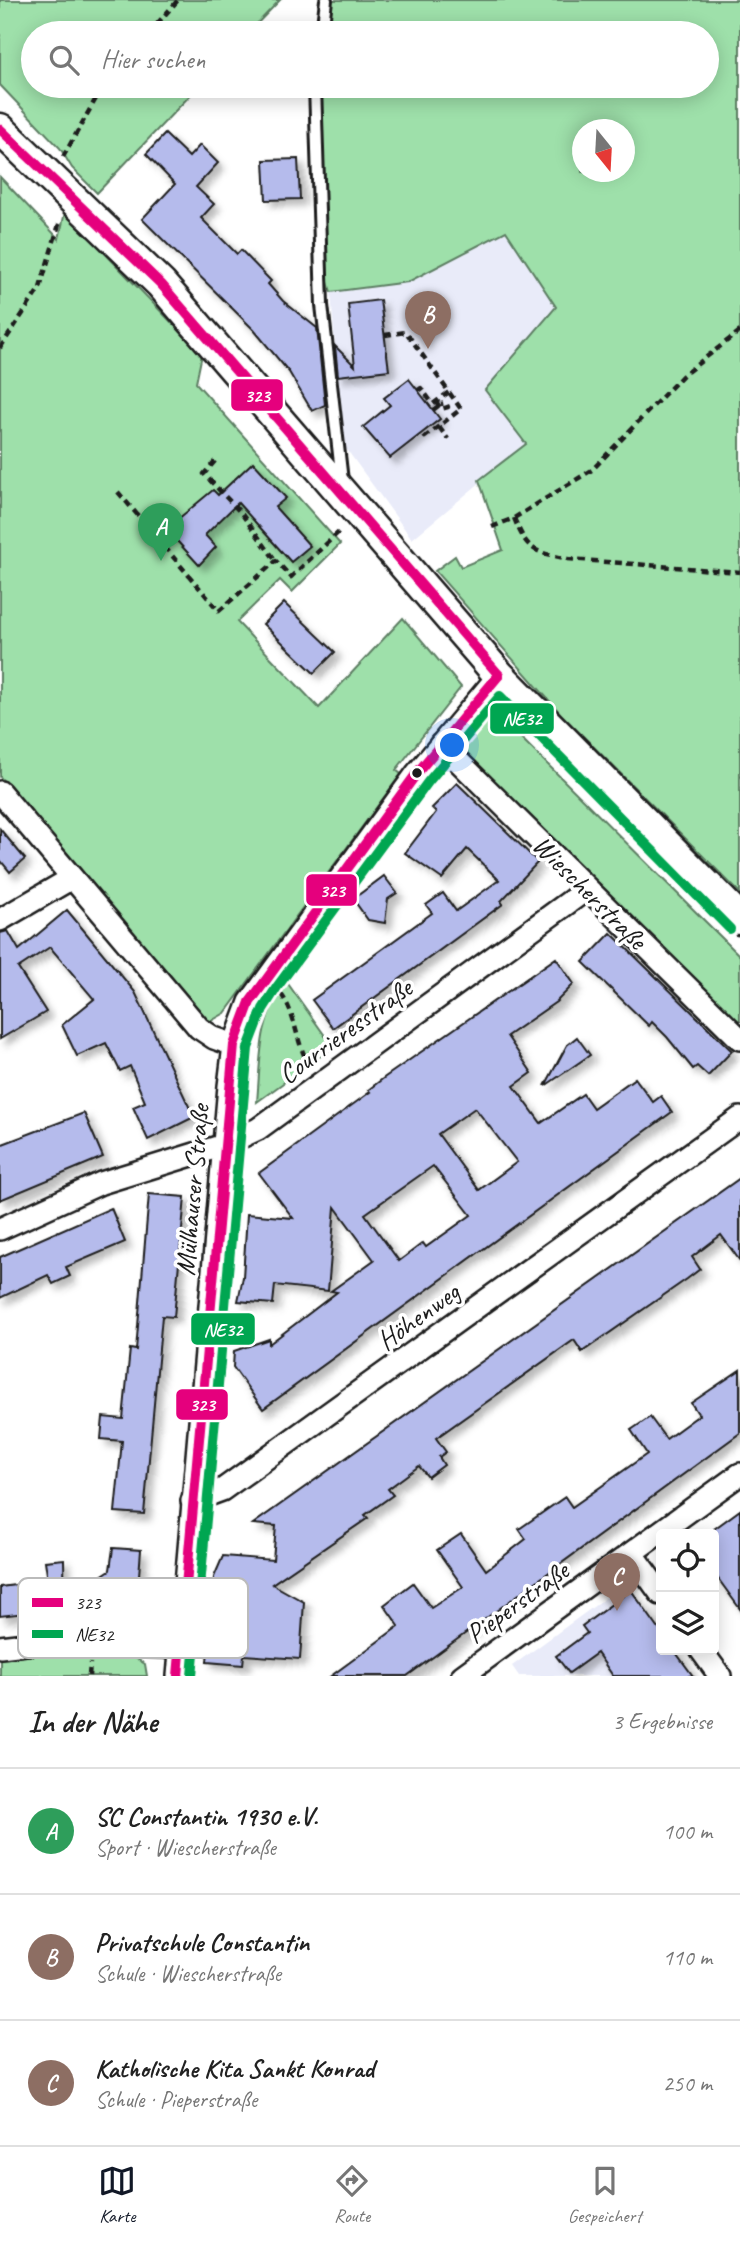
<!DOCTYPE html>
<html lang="de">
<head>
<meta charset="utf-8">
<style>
  body { margin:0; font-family:Caveat,sans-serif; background:#f2f2f2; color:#222 }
  .controls { position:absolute; right:21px; bottom:21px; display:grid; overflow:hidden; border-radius:7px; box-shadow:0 4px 18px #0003 }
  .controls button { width:63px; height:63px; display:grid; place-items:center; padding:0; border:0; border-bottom:2px solid #e0e0e0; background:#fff; color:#222; font:35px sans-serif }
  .compass { position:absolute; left:572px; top:119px; width:63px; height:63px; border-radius:50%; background:#fff; box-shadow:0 4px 18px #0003; rotate:162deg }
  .you { position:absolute; left:453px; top:746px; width:24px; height:24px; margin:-18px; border:5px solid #fff; border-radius:50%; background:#1a73e8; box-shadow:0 0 0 10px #1a73e833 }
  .badge { display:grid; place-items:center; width:46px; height:46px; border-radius:50%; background:#111827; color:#fff; font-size:23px; font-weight:700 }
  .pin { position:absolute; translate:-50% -58px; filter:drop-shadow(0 2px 4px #0008) }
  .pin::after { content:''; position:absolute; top:37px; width:24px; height:21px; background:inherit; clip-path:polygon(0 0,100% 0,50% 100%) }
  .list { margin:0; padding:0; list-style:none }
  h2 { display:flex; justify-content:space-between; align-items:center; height:91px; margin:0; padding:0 28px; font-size:30px }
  h2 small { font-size:23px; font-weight:400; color:#767676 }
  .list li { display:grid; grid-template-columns:46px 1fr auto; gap:21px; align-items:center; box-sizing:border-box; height:126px; padding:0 28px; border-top:2px solid #e0e0e0 }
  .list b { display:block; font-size:26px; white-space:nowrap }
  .list p { margin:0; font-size:23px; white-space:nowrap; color:#767676 }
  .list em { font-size:23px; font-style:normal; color:#767676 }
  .icon { flex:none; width:38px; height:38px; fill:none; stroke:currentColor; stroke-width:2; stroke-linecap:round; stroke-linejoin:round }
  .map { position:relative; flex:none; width:740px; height:1676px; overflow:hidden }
  .search { position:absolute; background:#fff; box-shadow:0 4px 18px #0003; left:21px; right:21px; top:21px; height:77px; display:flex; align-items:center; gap:18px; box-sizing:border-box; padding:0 24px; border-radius:38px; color:#767676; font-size:26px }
  .sheet { height:469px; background:#fff }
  nav { display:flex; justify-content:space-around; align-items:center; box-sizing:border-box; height:98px; border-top:2px solid #e0e0e0; background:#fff; font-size:19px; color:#767676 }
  nav a { display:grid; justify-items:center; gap:4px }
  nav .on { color:#111827 }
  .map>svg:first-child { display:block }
  .built { fill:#e9ebf9 }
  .green { fill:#9ee0aa; stroke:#5d7e63; stroke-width:2; fill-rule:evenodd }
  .building { fill:#b5bbec; stroke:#1c1c1c; stroke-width:2; fill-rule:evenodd; filter:url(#shadow) }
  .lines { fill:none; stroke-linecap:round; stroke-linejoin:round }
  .service-casing { stroke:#1c1c1c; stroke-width:16 }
  .minor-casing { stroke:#1c1c1c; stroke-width:26 }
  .secondary-casing { stroke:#1c1c1c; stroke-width:35 }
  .path { stroke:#1c1c1c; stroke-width:4.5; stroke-dasharray:7 5; stroke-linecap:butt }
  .service { stroke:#fff; stroke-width:10 }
  .minor { stroke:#fff; stroke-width:21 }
  .secondary { stroke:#fff; stroke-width:30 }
  .path-bridge { stroke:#1c1c1c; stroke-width:4.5; stroke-dasharray:7 5; stroke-linecap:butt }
  .bus-1-casing { stroke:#fff; stroke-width:16 }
  .bus-2-casing { stroke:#fff; stroke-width:16 }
  .bus-1 { stroke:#e5007d; stroke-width:10 }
  .bus-2 { stroke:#00a651; stroke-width:10 }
  .bus-dot { fill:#1c1c1c; stroke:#fff; stroke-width:2.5 }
  .labels { text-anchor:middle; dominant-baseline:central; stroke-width:7; stroke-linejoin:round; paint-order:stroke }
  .street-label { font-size:28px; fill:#1c1c1c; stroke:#fff }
  .key { fill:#fff; stroke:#bbb; stroke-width:2 }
  .key-label { font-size:19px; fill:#1c1c1c }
  .line-badge { stroke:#fff; stroke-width:2.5 }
  .badge-label { font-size:19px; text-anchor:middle; font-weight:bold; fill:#fff }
</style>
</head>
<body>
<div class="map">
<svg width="740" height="1676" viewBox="0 0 740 1676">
  <defs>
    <filter id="shadow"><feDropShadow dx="6" dy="6" stdDeviation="3.5" flood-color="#0004"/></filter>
  </defs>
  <rect width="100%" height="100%" fill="#fff"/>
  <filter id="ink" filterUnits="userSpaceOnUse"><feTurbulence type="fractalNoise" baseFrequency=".0143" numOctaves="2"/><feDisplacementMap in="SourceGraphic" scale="14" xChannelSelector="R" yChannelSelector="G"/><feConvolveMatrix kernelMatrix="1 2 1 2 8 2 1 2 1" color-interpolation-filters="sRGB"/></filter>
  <g filter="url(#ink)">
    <g class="built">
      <polygon points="506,231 556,307 486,390 527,444 412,539 342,443 331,292 408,282"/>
      <polygon points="626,1583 661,1632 661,1650 674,1650 693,1676 519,1676 512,1666"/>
    </g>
    <g class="green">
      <polygon points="0,0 280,0 248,33 33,33 33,86 199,86 97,193 72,168 60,148 0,85"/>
      <path d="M332,0H740V893L561,714L435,571L455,556L461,567L503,550L479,480L526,444L485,390L556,307L506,231L408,282L331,292L326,276L319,99L321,86H707V33H328ZM582,130H624V172H582Z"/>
      <polygon points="0,177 59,239 65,212 202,354 196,383 340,544 292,592 280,580 237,622 319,708 403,618 461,687 396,770 401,774 225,1013 211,1021 203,1019 0,777"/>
      <polygon points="494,711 740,956 740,1025 462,753"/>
      <path d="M286,981L333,1047L257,1102C261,1057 258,1020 286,981Z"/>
      <polygon points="53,1653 132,1656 145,1664 147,1676 0,1676 0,1659"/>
    </g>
    <g class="building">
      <polygon points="165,134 189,157 200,145 218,163 196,187 214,204 201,218 237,254 241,250 271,281 268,284 283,301 317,328 325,405 312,411 289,372 254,330 142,219 175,184 146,154"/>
      <polygon points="298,159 300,199 266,200 264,160"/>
      <polygon points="380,300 389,370 338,376 335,346 355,366 348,304"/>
      <polygon points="409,379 440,419 390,458 363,427 390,405 384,398"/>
      <polygon points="253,462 286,498 275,507 310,546 291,562 238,503 205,535 216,547 199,565 166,529 213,490 218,495"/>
      <polygon points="284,603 335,652 314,673 263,624"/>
      <polygon points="457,783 538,862 501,901 503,904 333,1028 312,1000 432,913 426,905 443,893 456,911 499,880 467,849 442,879 405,853 436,812 432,808"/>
      <polygon points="0,829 25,859 10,872 0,860"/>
      <polygon points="384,876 397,893 388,899 385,923 368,920 353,899"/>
      <polygon points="67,910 135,992 194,1117 148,1140 133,1107 145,1102 130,1066 120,1071 106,1043 77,1056 62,1025 94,999 50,947 18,968 46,1012 0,1039 0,933 8,931 19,950"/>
      <polygon points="611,933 732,1051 708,1076 697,1066 693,1069 667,1037 652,1022 649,1026 583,962"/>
      <path d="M556,958L574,984L556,1002L507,1036L532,1073L514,1086L541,1123L583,1094L593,1108L635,1078L653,1102L661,1096L672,1112L263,1409L233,1367L234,1351L269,1339V1344L337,1292L331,1291L374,1260L335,1207L328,1291L275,1285L273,1304L238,1301L243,1277L247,1214L293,1218L259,1173L370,1092L368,1090L385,1077ZM475,1108L517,1162L479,1190L438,1134ZM433,1166L471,1215L426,1247L423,1243L399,1261L365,1214Z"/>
      <polygon points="577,1037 590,1055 545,1086 567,1045"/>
      <polygon points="84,1113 103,1157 0,1200 0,1145"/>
      <polygon points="740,1178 740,1261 721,1235 692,1257 700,1269 687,1279 582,1352 574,1340 436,1438 446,1452 439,1457 444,1465 428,1477 419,1466 388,1489 393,1495 365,1515 368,1518 272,1584 304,1602 300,1659 244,1655 243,1665 207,1662 214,1577 223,1556 273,1560 276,1526 253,1524"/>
      <polygon points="149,1194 185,1197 174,1317 162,1316 144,1514 115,1512 122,1441 101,1439 103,1417 123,1419 130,1349 136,1350"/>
      <polygon points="111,1208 125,1242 66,1267 70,1276 53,1284 48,1275 0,1298 0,1257"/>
      <polygon points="740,1370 740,1433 407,1676 331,1676 399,1626 384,1605 413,1583 431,1608 463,1587 437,1550 461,1534 486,1570 526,1539 519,1529 565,1497 572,1507 647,1454 631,1430 650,1417 666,1439 699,1415 691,1403"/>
      <polygon points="740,1510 740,1609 714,1573 714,1529"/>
      <polygon points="113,1548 141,1550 136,1614 107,1611 105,1631 88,1630 89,1578 98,1578 110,1570"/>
      <polygon points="64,1559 65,1615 52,1616 51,1610 0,1616 0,1587 48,1581 45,1561"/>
      <polygon points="631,1590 661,1632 661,1650 674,1650 693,1676 613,1676 597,1653 569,1673 556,1656 587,1633 582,1626"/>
    </g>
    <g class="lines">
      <g class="service-casing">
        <g id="service">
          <polyline points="322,33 326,0"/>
          <polyline points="315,86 322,305 342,481"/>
        </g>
      </g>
      <g class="minor-casing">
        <g id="minor">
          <polyline points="441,744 740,1039"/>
          <polyline points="0,792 199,1028 214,1038 234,1045"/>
          <polyline points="0,920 72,878"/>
          <polyline points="0,1229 101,1183 224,1145 258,1129 587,889"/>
          <polyline points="192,1501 222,1490 740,1118"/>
          <polyline points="632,1554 661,1594"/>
          <polyline points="0,1647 50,1641 182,1648"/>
          <polyline points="701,1650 720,1676"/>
          <polyline points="178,1676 229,1086 234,1045 250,1002 417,773 499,675"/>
          <polyline points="462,1676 740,1474"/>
        </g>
      </g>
      <g class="secondary-casing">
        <polyline id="secondary" points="0,129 161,284 499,675 740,919"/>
      </g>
      <g class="path">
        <polyline points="149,33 178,0"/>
        <polyline points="63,157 103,86"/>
        <polyline points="385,335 406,332 461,409 425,437 422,433"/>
        <polyline points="0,348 40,288 60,221"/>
        <polyline points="418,390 421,388 433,404 449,392"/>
        <polyline points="436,401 441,409 448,407 446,403 441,404"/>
        <polyline points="439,427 448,439"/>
        <polyline points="215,461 204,474 241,513 276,561"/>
        <polyline points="118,492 219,611 276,561 291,577 341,530"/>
        <path d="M514,518C528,552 533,551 568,559L740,572"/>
        <polyline points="492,527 514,518 592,470 682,376 740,331"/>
        <path d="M281,994C297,1016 295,1043 310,1066"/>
        <polyline points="89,1676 90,1663"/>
      </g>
      <use href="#service" class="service"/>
      <use href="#minor" class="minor"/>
      <use href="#secondary" class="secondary"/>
      <polyline class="path-bridge" points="433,410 441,404"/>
      <g class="bus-1-casing">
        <g id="bus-1">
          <polyline points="0,129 161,284 499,675"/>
          <polyline points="178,1676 234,1045 250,1002 417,773 499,675"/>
        </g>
      </g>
      <g class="bus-2-casing">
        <polyline id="bus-2" points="192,1676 248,1048 263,1009 277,987 428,782 500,696 730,929"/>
      </g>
      <use href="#bus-1" class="bus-1"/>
      <use href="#bus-2" class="bus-2"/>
    </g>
  </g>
  <circle class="bus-dot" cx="417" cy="773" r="6"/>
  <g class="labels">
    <g class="street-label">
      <text transform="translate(590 892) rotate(45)">Wiescherstraße</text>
      <text transform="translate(345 1031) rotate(-36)">Courrieresstraße</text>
      <text transform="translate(192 1190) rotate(-85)">Mülhauser Straße</text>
      <text transform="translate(418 1316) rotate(-36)">Höhenweg</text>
      <text transform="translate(517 1602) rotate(-36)">Pieperstraße</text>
    </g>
  </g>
  <rect x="18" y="1578" width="230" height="80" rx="10" class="key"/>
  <rect x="32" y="1598" width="31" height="9" fill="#e5007d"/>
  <rect x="32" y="1630" width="31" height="8" fill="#00a651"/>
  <g class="key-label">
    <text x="75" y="1609">323</text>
    <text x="75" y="1641">NE32</text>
  </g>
  <g class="line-badge">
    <rect x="230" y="378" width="54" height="34" rx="7" fill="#e5007d"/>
    <rect x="489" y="702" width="66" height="33" rx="7" fill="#00a651"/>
    <rect x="305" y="873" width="53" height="34" rx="7" fill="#e5007d"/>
    <rect x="190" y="1312" width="66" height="34" rx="7" fill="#00a651"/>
    <rect x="175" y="1388" width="54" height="33" rx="7" fill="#e5007d"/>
  </g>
  <g class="badge-label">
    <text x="257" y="402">323</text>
    <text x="522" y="725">NE32</text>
    <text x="332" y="897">323</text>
    <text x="223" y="1336">NE32</text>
    <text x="202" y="1411">323</text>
  </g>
</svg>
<div class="controls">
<button><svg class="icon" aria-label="locate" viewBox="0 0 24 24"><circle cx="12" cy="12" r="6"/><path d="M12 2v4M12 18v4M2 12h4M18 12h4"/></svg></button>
<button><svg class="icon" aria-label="layers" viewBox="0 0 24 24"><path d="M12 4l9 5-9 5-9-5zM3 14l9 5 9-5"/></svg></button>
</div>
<svg class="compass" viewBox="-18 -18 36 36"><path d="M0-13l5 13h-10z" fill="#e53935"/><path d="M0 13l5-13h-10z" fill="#767676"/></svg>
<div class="you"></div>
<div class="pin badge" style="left:161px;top:561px;background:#2e9e5b">A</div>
<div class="pin badge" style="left:428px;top:349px;background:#8d6e63">B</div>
<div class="pin badge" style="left:617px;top:1611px;background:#8d6e63">C</div>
<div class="search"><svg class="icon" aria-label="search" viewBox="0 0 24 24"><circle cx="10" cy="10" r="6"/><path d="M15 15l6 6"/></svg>Hier suchen</div>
</div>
<section class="sheet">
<h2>In der Nähe<small>3 Ergebnisse</small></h2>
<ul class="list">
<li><span class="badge" style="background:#2e9e5b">A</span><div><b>SC Constantin 1930 e.V.</b><p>Sport · Wiescherstraße</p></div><em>100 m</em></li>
<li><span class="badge" style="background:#8d6e63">B</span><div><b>Privatschule Constantin</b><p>Schule · Wiescherstraße</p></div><em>110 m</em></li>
<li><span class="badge" style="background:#8d6e63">C</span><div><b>Katholische Kita Sankt Konrad</b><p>Schule · Pieperstraße</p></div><em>250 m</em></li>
</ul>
</section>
<nav>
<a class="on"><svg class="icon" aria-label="map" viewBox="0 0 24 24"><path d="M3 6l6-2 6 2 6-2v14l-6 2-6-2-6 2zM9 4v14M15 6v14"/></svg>Karte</a>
<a><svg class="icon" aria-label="directions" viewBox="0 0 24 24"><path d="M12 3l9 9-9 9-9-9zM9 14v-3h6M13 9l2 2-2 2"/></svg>Route</a>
<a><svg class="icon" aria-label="saved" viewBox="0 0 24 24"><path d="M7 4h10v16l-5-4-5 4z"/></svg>Gespeichert</a>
</nav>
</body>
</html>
